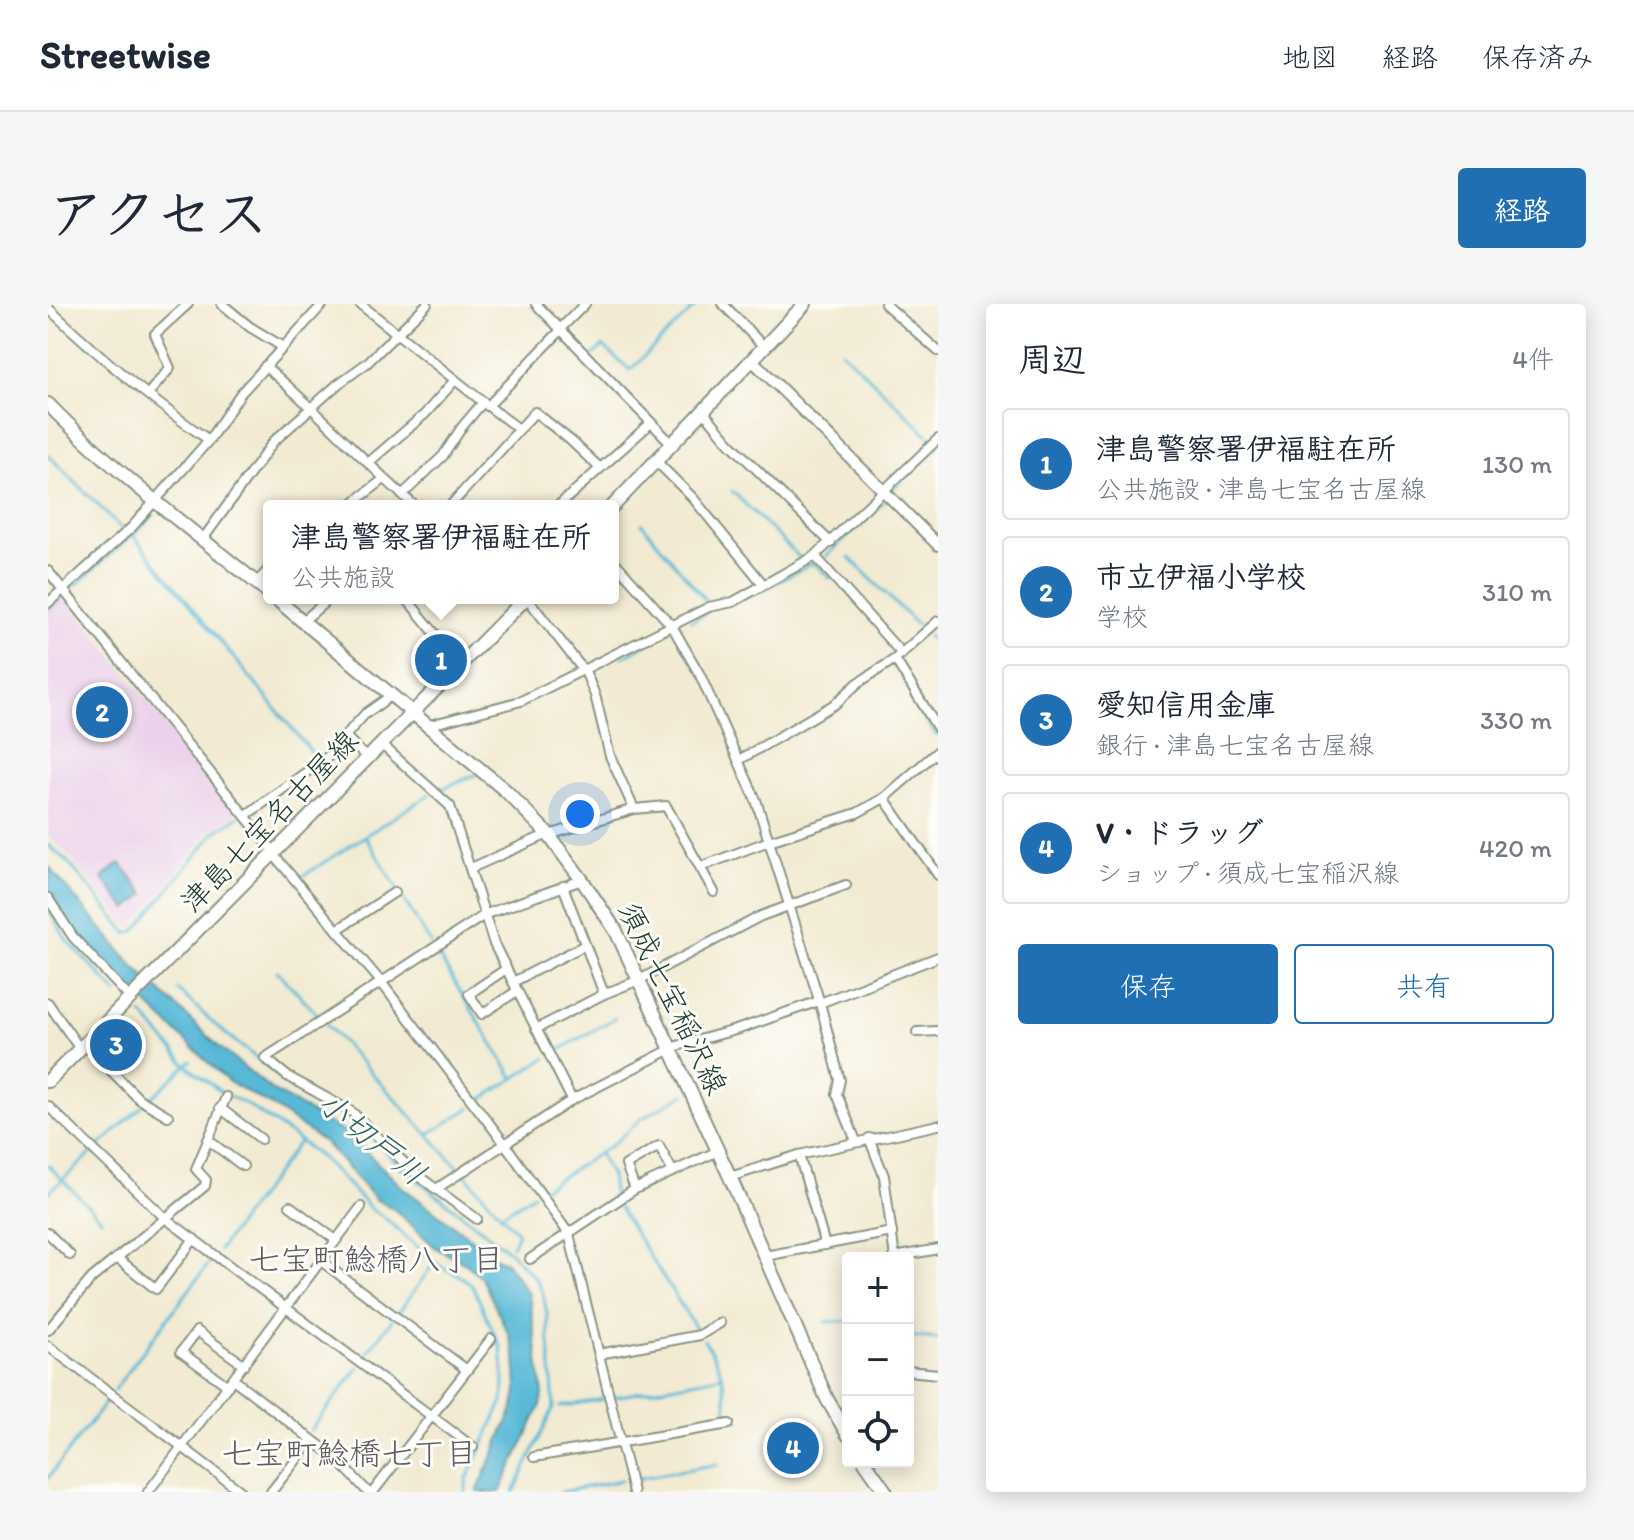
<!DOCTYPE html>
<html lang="ja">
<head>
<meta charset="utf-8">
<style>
  body { margin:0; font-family:Itim,"Klee One",sans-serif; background:#f6f6f7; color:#1f2937 }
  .controls { position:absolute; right:24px; bottom:24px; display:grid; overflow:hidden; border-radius:8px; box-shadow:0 4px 20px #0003 }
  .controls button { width:72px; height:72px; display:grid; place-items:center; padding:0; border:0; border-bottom:2px solid #e0e1e3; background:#fff; color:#1f2937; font:40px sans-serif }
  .you { position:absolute; left:532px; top:510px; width:28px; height:28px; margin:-20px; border:6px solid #fff; border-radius:50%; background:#1a73e8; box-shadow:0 0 0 12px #1a73e833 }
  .badge { display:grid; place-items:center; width:52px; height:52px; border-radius:50%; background:#1f6fb2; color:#fff; font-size:26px; font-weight:700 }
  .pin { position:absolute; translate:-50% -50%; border:4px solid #fff; box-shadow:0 2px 8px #0006 }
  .popup { position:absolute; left:215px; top:196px; width:356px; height:104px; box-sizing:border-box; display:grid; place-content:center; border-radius:8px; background:#fff; filter:drop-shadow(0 2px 6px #0005); font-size:26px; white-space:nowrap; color:#747a83 }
  .popup b { font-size:30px; color:#1f2937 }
  .popup::after { content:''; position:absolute; left:50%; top:100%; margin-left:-16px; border:16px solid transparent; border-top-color:#fff }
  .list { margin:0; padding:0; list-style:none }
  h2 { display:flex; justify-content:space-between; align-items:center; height:104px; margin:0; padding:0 32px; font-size:34px }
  h2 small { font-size:26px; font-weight:400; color:#747a83 }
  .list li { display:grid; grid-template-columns:52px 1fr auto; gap:24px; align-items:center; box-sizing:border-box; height:112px; margin:0 16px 16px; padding:0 16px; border:2px solid #e0e1e3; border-radius:8px }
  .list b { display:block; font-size:30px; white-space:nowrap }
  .list p { margin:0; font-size:26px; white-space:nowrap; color:#747a83 }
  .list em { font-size:26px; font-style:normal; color:#747a83 }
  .actions { display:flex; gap:16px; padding:24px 32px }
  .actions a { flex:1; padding:18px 0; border:2px solid #1f6fb2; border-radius:8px; text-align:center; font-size:28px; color:#1f6fb2 }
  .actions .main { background:#1f6fb2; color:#fff }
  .icon { flex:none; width:44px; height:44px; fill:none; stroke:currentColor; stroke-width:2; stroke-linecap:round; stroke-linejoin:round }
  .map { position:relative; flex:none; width:890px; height:1188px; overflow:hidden; border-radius:8px }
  header { display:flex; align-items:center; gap:48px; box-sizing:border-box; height:112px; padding:0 40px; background:#fff; border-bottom:2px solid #e0e1e3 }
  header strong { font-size:38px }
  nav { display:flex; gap:44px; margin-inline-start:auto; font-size:28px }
  .intro { display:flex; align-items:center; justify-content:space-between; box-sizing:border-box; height:192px; padding:0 48px }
  h1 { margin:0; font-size:56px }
  .button { padding:20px 36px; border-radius:8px; background:#1f6fb2; color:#fff; font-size:28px; font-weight:700 }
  main { display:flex; gap:48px; padding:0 48px }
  aside { flex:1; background:#fff; border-radius:8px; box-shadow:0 4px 20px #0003 }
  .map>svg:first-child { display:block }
  .built { fill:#ebd1eb }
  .water { fill:#58b9d7; stroke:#3c7b86; stroke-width:2 }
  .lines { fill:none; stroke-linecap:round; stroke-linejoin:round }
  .stream { stroke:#58b9d7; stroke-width:3 }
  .minor-casing { stroke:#889483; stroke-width:12 }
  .tertiary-casing { stroke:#889483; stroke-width:14 }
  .secondary-casing { stroke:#889483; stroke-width:16 }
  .minor { stroke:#fff; stroke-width:8 }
  .tertiary { stroke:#fff; stroke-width:10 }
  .secondary { stroke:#fff; stroke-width:12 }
  .labels { text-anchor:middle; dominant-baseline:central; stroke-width:6; stroke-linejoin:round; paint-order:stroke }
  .street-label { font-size:30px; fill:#1f3d34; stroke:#fdfcf7 }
  .water-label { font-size:32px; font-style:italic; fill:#306265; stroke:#fdfcf7 }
  .neighbourhood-label { font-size:32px; fill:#5c5c62; stroke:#fdfcf7 }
</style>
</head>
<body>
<header>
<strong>Streetwise</strong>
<nav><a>地図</a><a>経路</a><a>保存済み</a></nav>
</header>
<div class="intro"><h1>アクセス</h1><a class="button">経路</a></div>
<main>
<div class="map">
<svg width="890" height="1188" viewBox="0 0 890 1188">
  <rect width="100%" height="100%" fill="#fdfcf7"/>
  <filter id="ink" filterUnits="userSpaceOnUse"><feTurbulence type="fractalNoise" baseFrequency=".0125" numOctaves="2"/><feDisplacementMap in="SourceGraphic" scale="16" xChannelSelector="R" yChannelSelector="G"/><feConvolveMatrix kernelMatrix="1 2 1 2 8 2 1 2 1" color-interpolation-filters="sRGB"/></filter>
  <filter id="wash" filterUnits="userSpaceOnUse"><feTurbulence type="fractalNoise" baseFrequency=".006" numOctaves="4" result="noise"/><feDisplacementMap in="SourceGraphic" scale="32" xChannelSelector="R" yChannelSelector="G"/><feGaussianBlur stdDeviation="1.8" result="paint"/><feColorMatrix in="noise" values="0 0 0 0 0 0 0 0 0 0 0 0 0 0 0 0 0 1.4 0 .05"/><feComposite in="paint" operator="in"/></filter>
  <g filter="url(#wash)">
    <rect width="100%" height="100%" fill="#f2ead2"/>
    <polygon class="built" points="14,294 17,296 19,295 190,510 163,526 85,623 81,623 12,542 0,533 0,306"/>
    <g class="water">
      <polygon points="72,559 97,590 79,605 54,574"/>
      <polygon points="0,562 84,660 170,742 224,786 300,830 354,883 450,955 458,958 481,990 495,1090 493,1101 452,1188 429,1188 466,1103 469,1086 467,1052 461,1031 434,974 420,961 388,944 346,905 327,895 277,839 221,800 181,778 98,699 78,685 30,632 0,588"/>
    </g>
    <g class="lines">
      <g class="stream">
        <polyline points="794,47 884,135"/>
        <polyline points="545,51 555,42 582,66 650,0"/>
        <polyline points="0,151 74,225"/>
        <polyline points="843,186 890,142"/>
        <polyline points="684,187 752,254"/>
        <polyline points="594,220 659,298"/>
        <polyline points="85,231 270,456"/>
        <polyline points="778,252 836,198"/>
        <polyline points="801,253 875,327"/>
        <polyline points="27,282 106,212"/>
        <polyline points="711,288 763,260 767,260 782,274"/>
        <polyline points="0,305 14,293"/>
        <polyline points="643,317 658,309"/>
        <polyline points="880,332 890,342"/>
        <polyline points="575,353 621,327"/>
        <polyline points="876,414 889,432"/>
        <polyline points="391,486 429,470"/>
        <polyline points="317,532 383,640"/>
        <polyline points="0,541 20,558 80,630"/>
        <polyline points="252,574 382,490"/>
        <polyline points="0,605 18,635 69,689"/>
        <polyline points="80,629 87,627 166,529 190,513"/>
        <polyline points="388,648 466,775"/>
        <polyline points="229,667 272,713"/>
        <polyline points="130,686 173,726 235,775 310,820 354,864 461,947 488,975 495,989 499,1010 506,1103 466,1188"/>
        <polyline points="94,710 139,762 176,790 200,801 252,837 277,857 325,907 336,913 387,959 416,974 425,983 453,1044 456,1078 455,1097 419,1175 417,1188"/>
        <polyline points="278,720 409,862"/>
        <polyline points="506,749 567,714"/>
        <polyline points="101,796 143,757"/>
        <polyline points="431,797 498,754"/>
        <polyline points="381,830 422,804"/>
        <polyline points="52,841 94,802"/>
        <polyline points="551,849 563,872 566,894"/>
        <polyline points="0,861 53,915"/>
        <polyline points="417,871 470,929 464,942"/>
        <polyline points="496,884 564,841 593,815 637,790"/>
        <polyline points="0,889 45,848"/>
        <polyline points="571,904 649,1026"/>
        <polyline points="453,911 486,890"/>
        <polyline points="171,946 252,837"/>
        <polyline points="351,1008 386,959"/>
        <polyline points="778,1018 800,1017"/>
        <polyline points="860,1032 890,1035"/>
        <path d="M656,1036C674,1064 678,1079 679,1112"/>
        <polyline points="315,1054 344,1016"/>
        <polyline points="66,1086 165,954"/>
        <polyline points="567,1093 675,1072"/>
        <polyline points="512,1103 556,1095"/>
        <polyline points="262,1127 311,1063"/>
        <polyline points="0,1174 61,1094"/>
        <polyline points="587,1175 670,1160"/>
        <polyline points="217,1188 253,1138"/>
        <polyline points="513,1188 574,1176"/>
      </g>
    </g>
  </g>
  <g filter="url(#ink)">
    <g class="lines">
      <g class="minor-casing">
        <g id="minor">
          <polyline points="174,0 202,23 235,43"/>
          <polyline points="312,0 440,102 513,26"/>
          <polyline points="488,0 624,140"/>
          <polyline points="675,0 716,43"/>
          <polyline points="837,0 890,47"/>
          <path d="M0,4C50,51 103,97 161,136"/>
          <polyline points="512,25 537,0"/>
          <path d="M217,62C269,106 315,157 367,202"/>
          <polyline points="100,90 122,64 107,30 140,0"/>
          <polyline points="440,102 471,125"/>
          <polyline points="655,107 682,139 783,239"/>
          <polyline points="608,157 645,194 715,280"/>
          <polyline points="320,159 377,110 407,76"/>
          <polyline points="354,191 395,152 414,123 435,98"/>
          <polyline points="301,202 336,175"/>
          <polyline points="402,202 487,108 522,136 552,164"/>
          <polyline points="510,202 603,119"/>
          <polyline points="155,235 226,137 290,80 319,59 379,0"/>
          <polyline points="767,252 854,350"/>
          <polyline points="565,256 624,322 652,371 708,496 772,699 792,776 789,790 808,837"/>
          <polyline points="0,267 227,549"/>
          <polyline points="208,279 221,265"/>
          <polyline points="358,294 412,360"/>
          <polyline points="479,294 536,367"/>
          <polyline points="0,299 84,223 161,136 193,89 275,0"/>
          <polyline points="255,317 282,294"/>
          <polyline points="890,317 847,355 890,425"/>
          <polyline points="537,367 547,391 562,452 586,505"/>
          <polyline points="382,421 473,397 661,303 685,298 767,252 890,135"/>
          <polyline points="333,440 402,502 446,640 524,796"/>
          <polyline points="319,454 297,432 317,410 344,391"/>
          <polyline points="691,456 787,400 810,379 847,355"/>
          <polyline points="836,494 890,571"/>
          <polyline points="197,512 285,449 299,434"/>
          <polyline points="501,531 586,505 618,502 666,588"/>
          <polyline points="225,550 333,678 457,840 521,930 585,1188"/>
          <polyline points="652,563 721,537 809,509 836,494 890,447"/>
          <polyline points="423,564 500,530"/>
          <polyline points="515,582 556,690"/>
          <polyline points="0,594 25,633 82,694"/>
          <polyline points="289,626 347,588"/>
          <polyline points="458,665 421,690 434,710 469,687"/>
          <polyline points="465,678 537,641"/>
          <polyline points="0,699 32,745"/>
          <polyline points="772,699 890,653"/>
          <polyline points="488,725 556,690 591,676 713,612 798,581"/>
          <polyline points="869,728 890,727"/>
          <polyline points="37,740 91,795 120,812"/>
          <polyline points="0,802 117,914 425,1143"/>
          <polyline points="172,804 213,835"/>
          <polyline points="821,834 836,872 847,954"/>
          <polyline points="160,836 195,862"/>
          <polyline points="751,851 777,941"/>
          <polyline points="682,873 751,851 890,821"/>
          <polyline points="388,885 524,796 629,742 691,725 771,697"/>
          <polyline points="587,885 578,861 611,842 625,868"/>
          <polyline points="242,902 288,936"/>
          <polyline points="429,915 369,871 304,808 239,772 217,754 438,610 534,576"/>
          <polyline points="0,929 22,951"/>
          <polyline points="717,952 844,928"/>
          <polyline points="847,953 890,945"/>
          <polyline points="69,954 108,985 146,935"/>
          <polyline points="482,955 587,885 670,847"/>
          <polyline points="273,957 419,1066"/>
          <polyline points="0,1026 44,974 157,882 158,876 148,865 178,793"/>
          <polyline points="0,1042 194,1188"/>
          <polyline points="551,1050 652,1031 672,1019"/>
          <polyline points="860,1067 890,1070"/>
          <polyline points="185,1075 288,1154 320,1188"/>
          <polyline points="180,1082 133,1048 149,1027 196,1061"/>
          <polyline points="486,1153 681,1120"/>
          <polyline points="100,1188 313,903"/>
          <polyline points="223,1188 264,1136"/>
          <polyline points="325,1188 443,1035"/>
        </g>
      </g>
      <g class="tertiary-casing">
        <polyline id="tertiary" points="704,56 890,241"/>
      </g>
      <g class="secondary-casing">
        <g id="secondary">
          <path d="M0,100C67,169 146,228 221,289"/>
          <polyline points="565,202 757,0"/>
          <polyline points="227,294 458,487 500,530 534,576 568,627 682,873 779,1095 800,1131"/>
          <polyline points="0,777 478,294"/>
          <polyline points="817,1158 838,1188"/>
        </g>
      </g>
      <use href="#minor" class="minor"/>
      <use href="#tertiary" class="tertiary"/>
      <use href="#secondary" class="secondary"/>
    </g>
  </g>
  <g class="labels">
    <g class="street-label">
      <text transform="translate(221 517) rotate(-46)">津島七宝名古屋線</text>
      <text transform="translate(625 694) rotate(64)">須成七宝稲沢線</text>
    </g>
    <g class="water-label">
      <text transform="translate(324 834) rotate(39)">小切戸川</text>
    </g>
    <g class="neighbourhood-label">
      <text x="328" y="955">七宝町鯰橋八丁目</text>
      <text x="301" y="1149">七宝町鯰橋七丁目</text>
    </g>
  </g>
</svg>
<div class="controls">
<button>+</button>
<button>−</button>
<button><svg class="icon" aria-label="locate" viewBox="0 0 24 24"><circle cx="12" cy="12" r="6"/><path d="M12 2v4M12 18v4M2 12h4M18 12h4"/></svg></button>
</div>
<div class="you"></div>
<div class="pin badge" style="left:393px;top:356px">1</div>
<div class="popup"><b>津島警察署伊福駐在所</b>公共施設</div>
<div class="pin badge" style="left:54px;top:408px">2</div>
<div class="pin badge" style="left:68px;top:741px">3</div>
<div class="pin badge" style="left:745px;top:1144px">4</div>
</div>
<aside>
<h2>周辺<small>4件</small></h2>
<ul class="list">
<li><span class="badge">1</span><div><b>津島警察署伊福駐在所</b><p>公共施設 · 津島七宝名古屋線</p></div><em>130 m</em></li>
<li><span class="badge">2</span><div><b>市立伊福小学校</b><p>学校</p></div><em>310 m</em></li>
<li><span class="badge">3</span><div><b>愛知信用金庫</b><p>銀行 · 津島七宝名古屋線</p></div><em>330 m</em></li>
<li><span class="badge">4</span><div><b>V・ドラッグ</b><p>ショップ · 須成七宝稲沢線</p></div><em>420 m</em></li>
</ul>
<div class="actions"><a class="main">保存</a><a>共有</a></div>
</aside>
</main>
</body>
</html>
